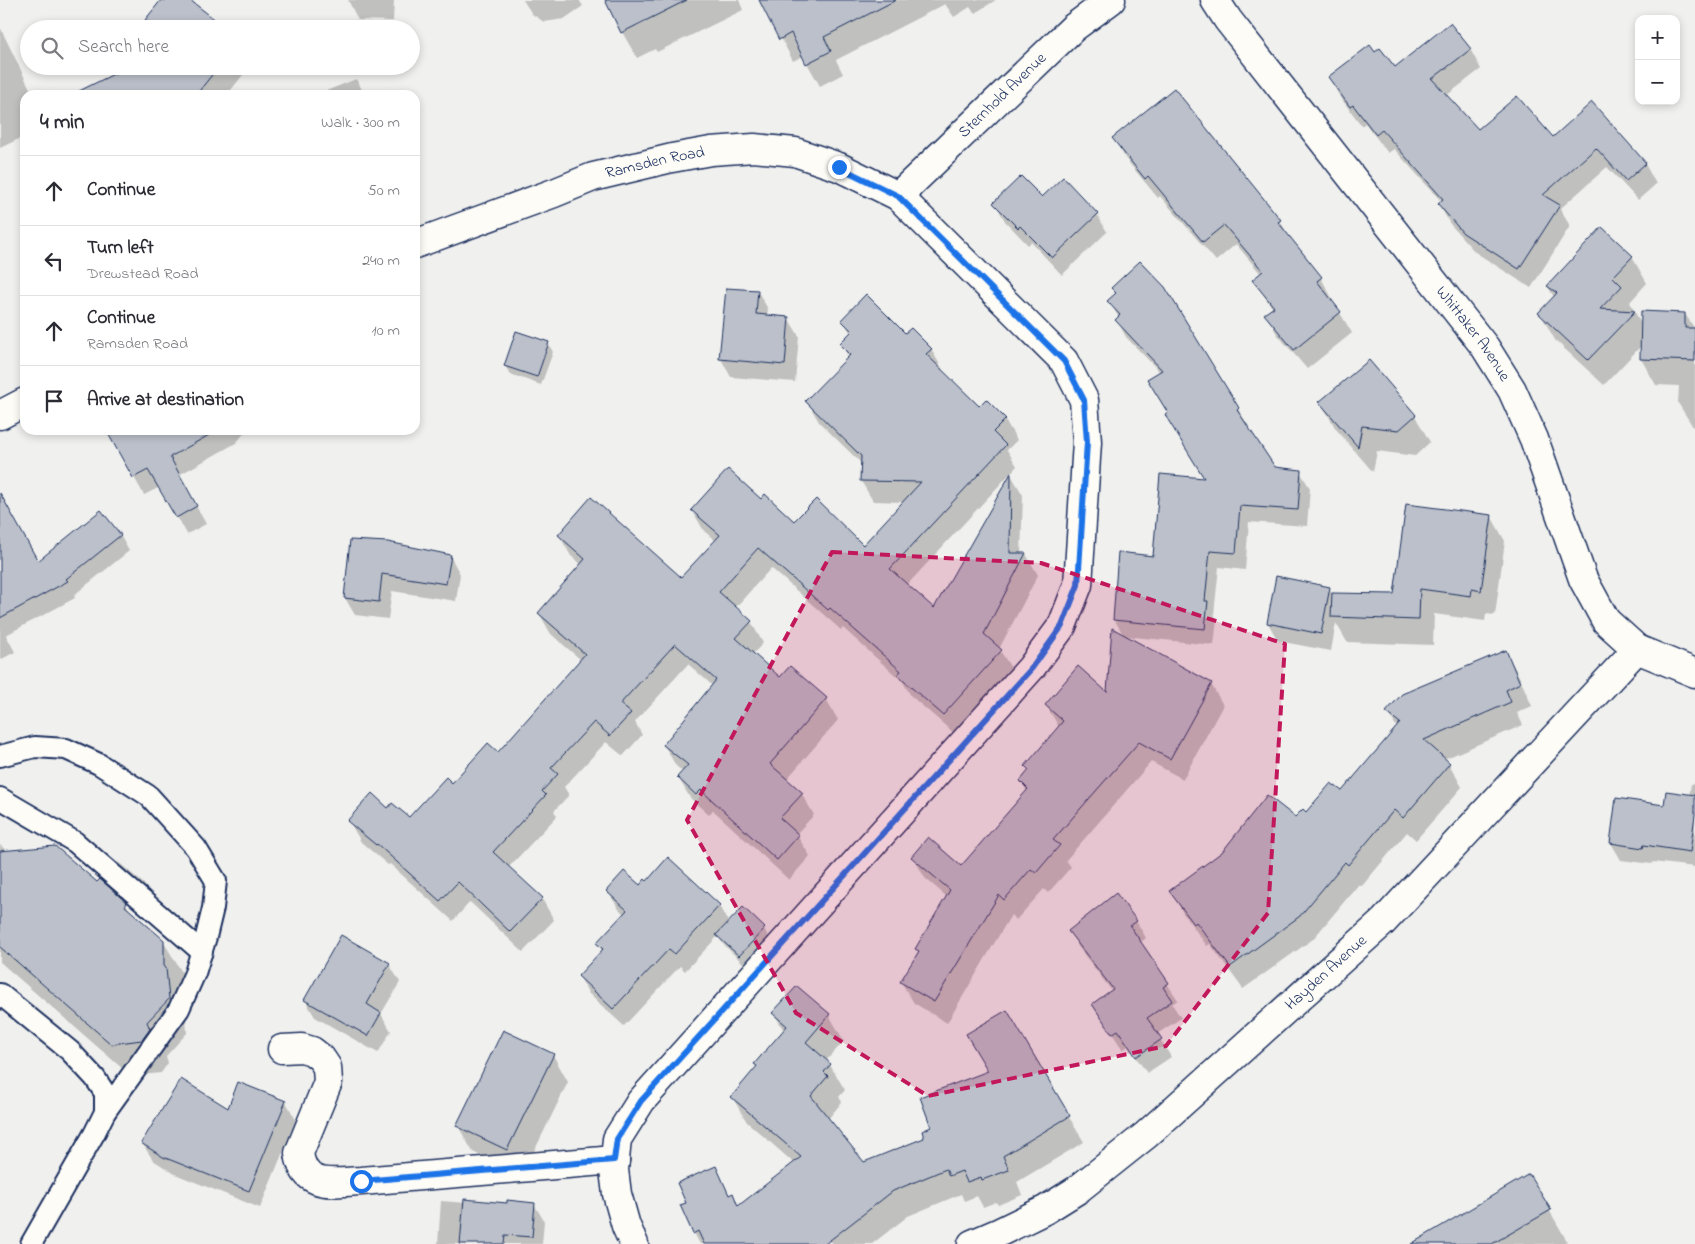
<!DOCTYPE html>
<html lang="en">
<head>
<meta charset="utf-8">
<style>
  body { margin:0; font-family:"Indie Flower",sans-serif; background:#f7f7f7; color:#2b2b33 }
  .controls { position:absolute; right:15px; top:15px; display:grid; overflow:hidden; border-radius:10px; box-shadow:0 2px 8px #0003 }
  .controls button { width:45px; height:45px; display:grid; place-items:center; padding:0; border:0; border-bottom:1px solid #e1e1e2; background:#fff; color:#2b2b33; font:25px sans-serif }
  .stop { position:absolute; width:15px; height:15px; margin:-11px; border:4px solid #1a73e8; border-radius:50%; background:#fff }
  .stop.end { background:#1a73e8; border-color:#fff; box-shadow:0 1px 5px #0008 }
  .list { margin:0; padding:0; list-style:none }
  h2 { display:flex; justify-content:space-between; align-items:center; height:65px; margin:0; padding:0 20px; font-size:21px }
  h2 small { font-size:16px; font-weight:400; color:#7c7c81 }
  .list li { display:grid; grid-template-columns:32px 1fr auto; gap:15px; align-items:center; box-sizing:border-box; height:70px; padding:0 20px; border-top:1px solid #e1e1e2 }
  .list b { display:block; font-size:19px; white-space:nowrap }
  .list p { margin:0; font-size:16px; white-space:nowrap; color:#7c7c81 }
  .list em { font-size:16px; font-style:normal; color:#7c7c81 }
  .icon { flex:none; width:28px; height:28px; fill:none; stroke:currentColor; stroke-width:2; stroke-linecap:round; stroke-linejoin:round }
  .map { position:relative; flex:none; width:1695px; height:1244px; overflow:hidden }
  .search { position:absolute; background:#fff; box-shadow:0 2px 8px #0003; left:20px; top:20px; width:400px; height:55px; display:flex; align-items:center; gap:12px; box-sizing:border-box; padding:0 18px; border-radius:28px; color:#7c7c81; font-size:19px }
  .panel { position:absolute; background:#fff; box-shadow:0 2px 8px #0003; left:20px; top:90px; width:400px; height:345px; border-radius:15px }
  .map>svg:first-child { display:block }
  .shadow { fill:#0003 }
  .building { fill:#bbc0ca; stroke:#1b2f5e }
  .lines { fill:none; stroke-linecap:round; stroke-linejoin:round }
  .lane-casing { stroke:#1b2f5e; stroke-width:24 }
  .street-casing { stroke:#1b2f5e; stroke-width:31 }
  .secondary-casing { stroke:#1b2f5e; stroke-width:31 }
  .lane { stroke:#fdfcf7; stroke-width:20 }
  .street { stroke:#fdfcf7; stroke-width:28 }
  .secondary { stroke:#fdfcf7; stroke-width:28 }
  .route { stroke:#1a73e8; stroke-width:6 }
  .marked { fill:#c2185b; fill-opacity:0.2; stroke:#c2185b; stroke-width:4; stroke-dasharray:10 6; stroke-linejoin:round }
  .labels { text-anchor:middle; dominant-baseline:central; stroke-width:4; stroke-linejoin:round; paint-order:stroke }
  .street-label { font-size:16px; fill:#1b2f5e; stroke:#fdfcf7 }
</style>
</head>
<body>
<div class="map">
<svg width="1695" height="1244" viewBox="0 0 1695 1244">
  <rect width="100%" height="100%" fill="#f0f0ee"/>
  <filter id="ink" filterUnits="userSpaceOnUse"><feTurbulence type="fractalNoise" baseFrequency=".02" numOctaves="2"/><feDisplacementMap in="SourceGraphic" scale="10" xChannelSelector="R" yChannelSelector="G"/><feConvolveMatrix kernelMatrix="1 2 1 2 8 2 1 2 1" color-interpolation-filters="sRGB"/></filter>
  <g filter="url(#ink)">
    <g class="shadow">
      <polygon points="163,0 188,0 225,29 152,29 147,20"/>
      <polygon points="348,0 394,0 393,21 358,20"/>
      <polygon points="523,0 579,0 583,6 564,19 544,22 532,14"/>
      <polygon points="615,0 739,0 743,10 657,52 655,49 637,58 622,32"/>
      <polygon points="761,0 996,0 975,13 970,7 954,17 945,4 836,60 843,74 820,86 803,56 793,61"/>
      <polygon points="0,27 33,95 25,95 25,136 0,148"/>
      <polygon points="1470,49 1481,69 1446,96 1478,131 1553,139 1592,104 1645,164 1656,184 1638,200 1607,167 1560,209 1570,226 1531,288 1475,252 1450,224 1439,204 1442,202 1394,149 1388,153 1365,123 1362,126 1340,97 1329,78 1375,54 1395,69"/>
      <polygon points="126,66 250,66 227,95 97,95"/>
      <polygon points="356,79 365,95 323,95 327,93 326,91"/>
      <polygon points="1114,138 1280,221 1292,241 1321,278 1332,298 1330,300 1340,313 1352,333 1307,369 1277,334 1266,314 1273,309 1254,280 1261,274 1236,244 1216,261 1160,196 1158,198 1125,158"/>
      <polygon points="1042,198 1097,214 1107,232 1062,275 1031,242 1028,245 1005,221 995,203"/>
      <polygon points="1632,257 1647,283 1630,302 1642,326 1685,314 1695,329 1695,430 1678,403 1679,386 1656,385 1641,359 1641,346 1604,385 1555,340 1540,313 1554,297 1548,287"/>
      <polygon points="1112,288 1238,409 1248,425 1246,426 1274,469 1300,472 1310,488 1307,526 1249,522 1245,570 1219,567 1214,614 1217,619 1214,645 1124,636 1114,619 1205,480 1170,414 1160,372 1126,337 1117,320 1119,318 1109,301 1116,295"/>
      <polygon points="758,292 768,309 767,316 788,318 799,336 795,382 731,377 721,359"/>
      <polygon points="843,320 905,335 931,349 943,370 942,371 979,408 1005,420 1017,440 1007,450 1017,466 907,585 935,610 1011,475 1023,495 1021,554 1026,554 1038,575 999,649 1013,671 956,735 911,696 903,682 843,628 841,630 771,568 735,608 751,622 763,643 753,654 780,678 790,667 826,699 838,720 786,780 802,794 814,815 796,834 810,856 789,880 713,810 709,815 690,798 678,777 683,772 676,766 664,745 713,686 688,664 635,722 642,735 623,756 606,742 564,787 569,795 554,811 557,816 508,868 542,899 554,920 523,952 470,902 453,921 390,864 388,865 361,842 349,821 388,809 409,819 452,785 498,753 581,660 551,634 539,613 582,565 571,556 559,535 681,579 716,541 704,531 692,510 762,501 795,522 863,547 904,502 873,501 861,481 862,464 819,422 807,401 849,358 841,344 851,334"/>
      <polygon points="548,343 553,352 541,385 510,374 505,366"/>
      <polygon points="1368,362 1415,416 1430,442 1415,456 1377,451 1373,472 1336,429 1321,403"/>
      <polygon points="117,430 247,430 236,443 179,475 206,524 187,534 160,487 144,495 110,434"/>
      <polygon points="1491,516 1505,541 1495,615 1486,614 1485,621 1434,614 1433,645 1347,642 1336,623 1331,651 1278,641 1268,623 1329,588 1333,595 1395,595"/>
      <polygon points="0,531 38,563 120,535 129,551 74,595 75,598 6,635 15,652 0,660"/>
      <polygon points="352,541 450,556 460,574 456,601 392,591 388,619 355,615 345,598"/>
      <polygon points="1505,651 1518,674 1532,706 1517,713 1523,725 1444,759 1449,764 1462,787 1416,840 1407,832 1362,886 1359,884 1313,939 1243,989 1210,944 1207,946 1183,913 1171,891 1342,793 1397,728 1388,712"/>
      <polygon points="1211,684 1223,705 1183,779 1151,762 1066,860 1071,867 1048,893 1044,889 1016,920 1011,915 947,1023 914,1003 901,982 919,953 917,949 947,897 925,878 913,857 961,867 1027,792 1021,781 1029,772 1026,766 1059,727 1046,705 1108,694"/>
      <polygon points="1691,784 1695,784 1695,867 1653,862 1652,864 1621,860 1611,843 1665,807 1689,796"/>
      <polygon points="0,845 8,852 97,884 126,904 132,914 163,941 183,974 183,999 185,1002 187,1033 166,1056 168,1063 161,1073 131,1076 0,962"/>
      <polygon points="668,859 719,906 729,923 743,909 764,929 769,937 744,964 723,944 718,936 685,971 680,966 624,1026 589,994 579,976 602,951 598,943 625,915 618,908 608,891 640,887 647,883"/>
      <polygon points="117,861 144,884 164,918 137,895"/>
      <polygon points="1136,921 1146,938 1140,943 1178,1000 1172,1004 1181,1018 1157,1034 1171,1057 1147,1073 1128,1046 1123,1050 1093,1004 1112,991 1079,948 1070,932"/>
      <polygon points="389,964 400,982 381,1014 391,1031 378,1053 315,1017 305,1000"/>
      <polygon points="1006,1012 1084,1142 1017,1182 1022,1195 998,1205 996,1202 983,1207 977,1196 964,1201 961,1194 908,1216 872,1244 833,1244 797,1198 794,1163 747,1122 732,1097 758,1068 755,1064 784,1031 774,1013 829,1015 844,1041 826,1061 830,1065 845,1090 839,1097 842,1102 828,1119 864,1164 926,1138 933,1128 989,1072"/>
      <polygon points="553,1055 568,1082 522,1176 473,1152 458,1126"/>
      <polygon points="239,1084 286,1102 296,1120 260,1208 175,1174 153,1160 142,1143 228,1110"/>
      <polygon points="715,1167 730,1196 732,1194 739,1207 791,1244 700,1244 694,1233 687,1204"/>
      <polygon points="1529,1175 1567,1241 1562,1244 1414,1244"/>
      <polygon points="441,1201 466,1203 534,1204 544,1221 542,1244 438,1244"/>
    </g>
    <g class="building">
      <polygon points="161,0 190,0 227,29 155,29 156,28 145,20"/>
      <polygon points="605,0 687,0 621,33"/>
      <polygon points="759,0 896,0 824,37 831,51 806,64 791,33 779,40"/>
      <polygon points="1450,23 1471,49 1432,79 1478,129 1517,96 1553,137 1592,102 1646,163 1626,181 1596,148 1543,195 1560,205 1519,269 1463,233 1438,204 1443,199 1382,130 1376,135 1353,105 1350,107 1328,77 1370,45 1375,52 1380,48 1395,67"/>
      <polygon points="130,66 219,66 196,95 71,95"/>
      <polygon points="1174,88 1281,220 1278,222 1322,277 1317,281 1341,312 1294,350 1264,314 1274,307 1252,280 1263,271 1224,225 1203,242 1148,176 1145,179 1112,138"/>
      <polygon points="1021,176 1042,197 1063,177 1098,214 1052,258 1020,226 1018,228 993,203"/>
      <polygon points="1602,227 1633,256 1613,277 1622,286 1600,309 1635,311 1588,360 1538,313 1557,293 1547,286"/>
      <polygon points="1140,261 1165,287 1239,408 1237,410 1275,467 1301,470 1298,510 1240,506 1236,553 1210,551 1205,601 1208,601 1205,629 1113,620 1118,552 1153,556 1160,474 1204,478 1165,415 1168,413 1147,379 1162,370 1115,320 1120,315 1107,301 1116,293 1111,288"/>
      <polygon points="726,288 758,290 756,314 789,317 785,365 719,359"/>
      <polygon points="866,294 905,333 911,328 932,349 926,354 979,406 986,399 1006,419 993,432 1006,445 890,569 934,608 1011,473 1010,553 1026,553 984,634 1002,650 943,715 897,675 901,671 830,608 828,610 758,548 719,592 752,621 736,638 780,677 790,666 827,698 770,764 803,793 780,818 799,835 777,860 701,790 696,795 677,777 688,765 663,745 716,680 675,644 620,704 631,713 610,736 594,722 551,768 558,774 542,791 546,795 493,852 543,898 510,932 458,882 440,901 377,844 376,845 347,821 372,793 388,808 392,803 409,817 446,777 452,783 488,743 498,752 585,654 538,613 585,559 558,535 591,497 681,577 720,535 691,510 728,469 761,499 765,494 794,521 816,499 863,545 921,482 860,481 861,456 805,401 850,355 839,344 852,331 841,320"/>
      <polygon points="1641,311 1685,313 1685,328 1695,328 1695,361 1640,359"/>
      <polygon points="516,331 549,342 537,377 504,366"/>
      <polygon points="1369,360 1416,415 1399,430 1362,426 1358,447 1319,402"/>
      <polygon points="106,430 218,430 170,457 197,506 176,518 148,470 133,478"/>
      <polygon points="0,493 38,561 101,510 121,535 66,579 68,581 0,618"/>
      <polygon points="1406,504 1492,515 1481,591 1472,589 1471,596 1420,589 1419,620 1331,617 1332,593 1394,594"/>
      <polygon points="350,540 388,542 451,555 446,584 382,574 379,602 344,598"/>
      <polygon points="1276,576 1330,587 1321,634 1267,623"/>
      <polygon points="1112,628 1212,683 1170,759 1139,742 1053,840 1060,845 1036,873 1031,869 1004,900 999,895 934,1002 900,982 919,951 915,949 950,890 911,857 928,837 961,866 1028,789 1020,781 1029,770 1025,766 1063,721 1045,705 1078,666 1107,692"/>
      <polygon points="1506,650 1520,683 1506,690 1511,702 1424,740 1450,763 1403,818 1394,810 1348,865 1345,862 1300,916 1230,967 1196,922 1194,924 1169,891 1222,852 1267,795 1295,817 1303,809 1306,812 1331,783 1342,791 1400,723 1386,712 1402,694"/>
      <polygon points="1666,791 1695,795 1695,815 1690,852 1644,845 1643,848 1610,843 1616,798 1664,805"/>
      <polygon points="55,846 97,882 100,879 127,903 125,906 164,940 164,966 166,968 169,999 147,1022 150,1029 142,1040 111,1044 0,947 0,851"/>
      <polygon points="668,857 720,905 675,954 669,949 613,1009 578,976 603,949 596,943 627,910 606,891 624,871 640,885 645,879 647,881"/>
      <polygon points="1116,893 1137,921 1130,926 1169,983 1163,987 1172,1001 1147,1018 1162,1039 1136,1057 1118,1030 1112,1034 1092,1004 1113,989 1068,931"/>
      <polygon points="743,907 765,928 739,956 716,935"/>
      <polygon points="341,935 390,963 367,1004 381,1013 368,1036 304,1000"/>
      <polygon points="797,986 830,1014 806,1042 831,1064 824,1072 828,1076 811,1096 864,1162 924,1138 922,1131 931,1127 920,1097 988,1071 966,1034 1007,1010 1070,1116 1003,1156 1009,1170 982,1180 981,1177 967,1182 962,1171 949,1176 946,1169 893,1191 825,1244 704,1244 698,1231 693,1234 680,1205 686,1203 677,1183 716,1166 729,1195 733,1193 738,1206 801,1157 731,1097 757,1066 754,1064 787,1026 772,1013"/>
      <polygon points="503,1030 554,1054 507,1150 456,1126"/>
      <polygon points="181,1079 228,1108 238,1082 286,1101 249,1191 163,1157 141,1143"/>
      <polygon points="1529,1174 1551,1210 1492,1244 1411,1244"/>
      <polygon points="464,1199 507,1203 507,1200 535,1203 532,1237 505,1235 504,1244 460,1244"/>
    </g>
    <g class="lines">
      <g class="lane-casing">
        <g id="lane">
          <polyline points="0,756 35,747 66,749 99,764 149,796 196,848 216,881 213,908 206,937 195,973 179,1009 105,1112 94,1134 31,1244"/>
          <polyline points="0,798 75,842 202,952"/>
          <polyline points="0,994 70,1051 95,1078 105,1093 105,1112"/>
        </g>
      </g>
      <g class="street-casing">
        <g id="street">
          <path id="s1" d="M898,196L1073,28L1111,0"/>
          <path id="s2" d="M415,244L554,193L593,177L672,158L711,151L754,148L795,152L839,167L898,196L1064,361L1084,400L1087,442L1078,585L1062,626L1031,668L641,1101L617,1139L614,1170L617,1194L626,1226L634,1244"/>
          <polyline points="0,415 25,402"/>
          <path d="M282,1049L302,1048L312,1051L321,1058L327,1067L328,1082L299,1153C304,1190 333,1182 361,1181L615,1160"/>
          <path id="s3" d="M972,1244L1000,1232L1045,1210L1077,1190L1146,1135L1383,922L1637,649"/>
        </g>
      </g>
      <g class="secondary-casing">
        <g id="secondary">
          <path id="s4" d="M1215,0L1228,20L1485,347L1512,390L1534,439L1583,579L1606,621L1637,649L1695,673"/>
        </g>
      </g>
      <use href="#lane" class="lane"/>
      <use href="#street" class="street"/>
      <use href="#secondary" class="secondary"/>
    </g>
  </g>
  <g class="lines" filter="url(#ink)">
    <polyline class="route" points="361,1181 614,1160 617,1139 641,1101 1032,668 1062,626 1078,585 1087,442 1084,400 1064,361 898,196 839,167"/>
  </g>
  <path class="marked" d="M832,552L1041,563L1285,644L1268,913L1166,1046L928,1096L796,1013L687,820Z"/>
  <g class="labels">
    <g class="street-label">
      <text stroke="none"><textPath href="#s1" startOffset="145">Sternhold Avenue</textPath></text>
      <text stroke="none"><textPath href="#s2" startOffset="254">Ramsden Road</textPath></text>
      <text stroke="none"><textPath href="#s4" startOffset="422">Whittaker Avenue</textPath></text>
      <text stroke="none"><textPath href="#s3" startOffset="449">Hayden Avenue</textPath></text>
    </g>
  </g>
</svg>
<div class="controls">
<button>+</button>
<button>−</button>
</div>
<div class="stop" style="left:361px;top:1181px"></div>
<div class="stop end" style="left:839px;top:167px"></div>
<div class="search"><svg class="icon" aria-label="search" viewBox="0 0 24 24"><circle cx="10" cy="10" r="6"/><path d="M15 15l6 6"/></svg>Search here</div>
<section class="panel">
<h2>4 min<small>Walk · 300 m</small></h2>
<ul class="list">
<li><svg class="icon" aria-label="ahead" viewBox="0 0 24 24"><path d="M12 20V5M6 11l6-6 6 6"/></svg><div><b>Continue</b></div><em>50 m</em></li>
<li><svg class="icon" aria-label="left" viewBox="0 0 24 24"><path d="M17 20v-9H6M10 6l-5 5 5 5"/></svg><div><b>Turn left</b><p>Drewstead Road</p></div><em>240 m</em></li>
<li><svg class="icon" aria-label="ahead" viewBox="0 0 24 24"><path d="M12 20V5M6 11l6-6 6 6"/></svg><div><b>Continue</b><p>Ramsden Road</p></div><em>10 m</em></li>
<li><svg class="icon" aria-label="arrive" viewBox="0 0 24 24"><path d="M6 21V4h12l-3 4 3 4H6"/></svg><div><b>Arrive at destination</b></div></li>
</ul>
</section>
</div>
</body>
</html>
